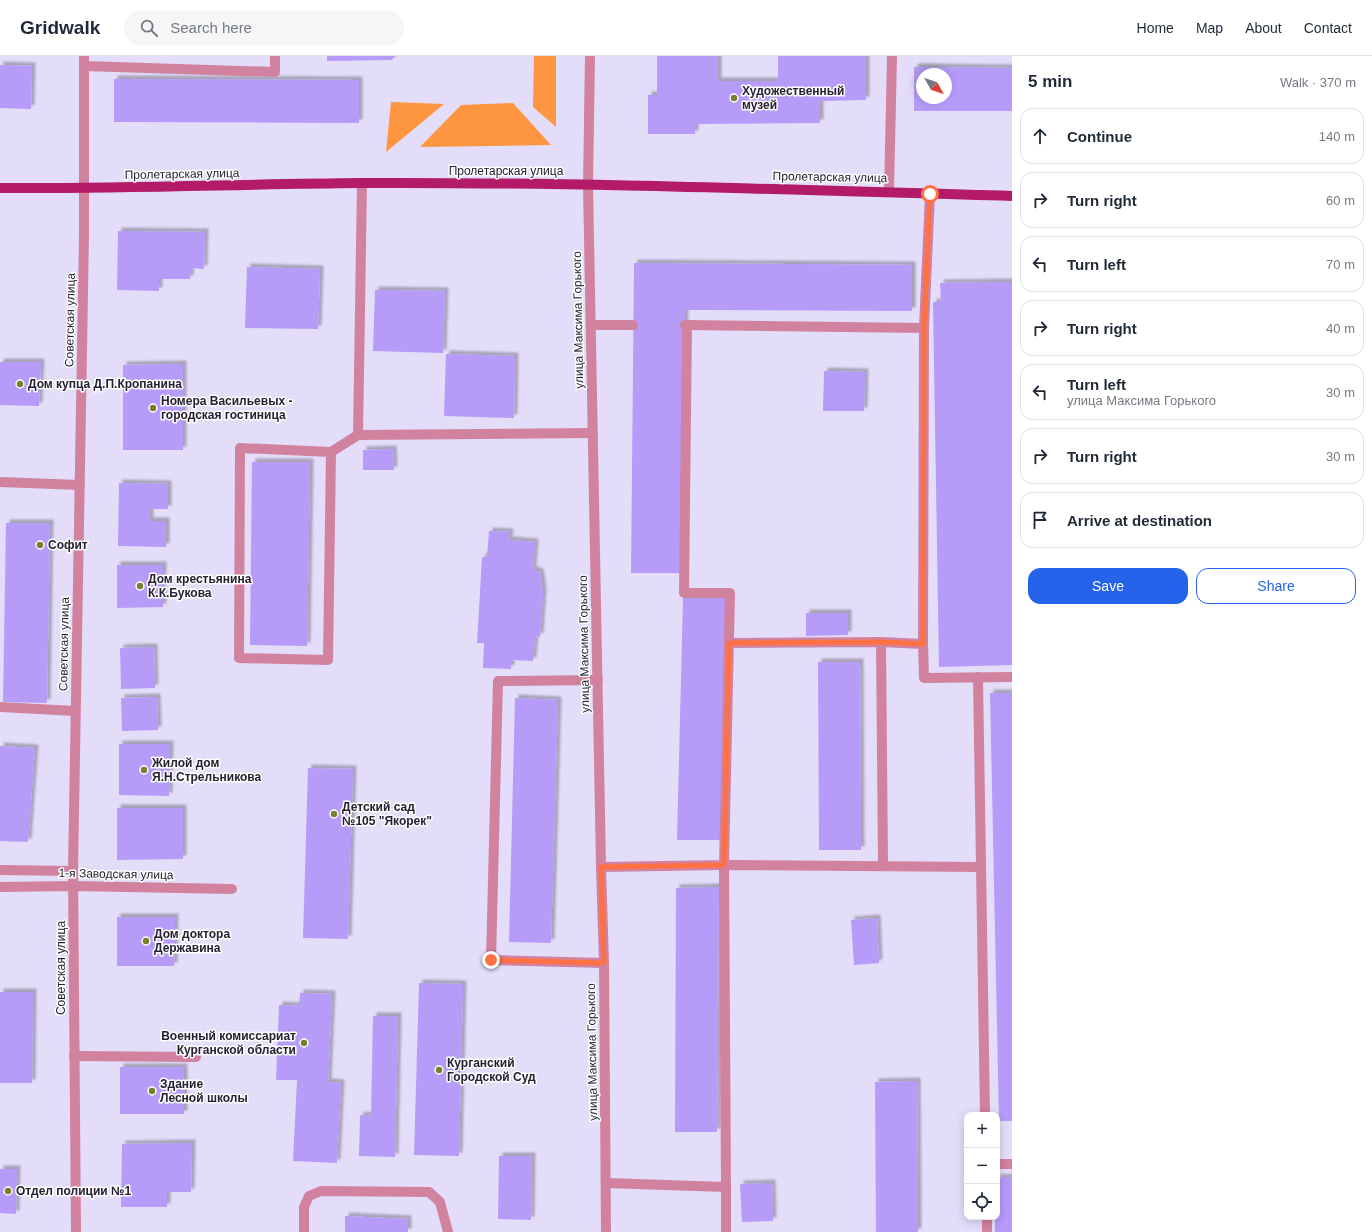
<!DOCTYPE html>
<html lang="en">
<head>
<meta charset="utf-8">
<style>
  body { margin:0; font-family:Helvetica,sans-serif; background:#f6f6f7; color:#1f2937 }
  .controls { position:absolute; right:12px; bottom:12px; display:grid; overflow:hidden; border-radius:8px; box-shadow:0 2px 10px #0003 }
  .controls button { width:36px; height:36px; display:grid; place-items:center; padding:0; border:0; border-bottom:1px solid #e0e1e3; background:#fff; color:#1f2937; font:20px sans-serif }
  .compass { position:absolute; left:916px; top:12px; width:36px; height:36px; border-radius:50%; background:#fff; box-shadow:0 2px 10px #0003; rotate:130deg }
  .stop { position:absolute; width:12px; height:12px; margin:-9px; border:3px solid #ff7043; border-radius:50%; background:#fff }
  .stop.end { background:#ff7043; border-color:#fff; box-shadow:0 1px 4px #0008 }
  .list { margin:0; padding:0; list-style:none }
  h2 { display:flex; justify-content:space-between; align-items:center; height:52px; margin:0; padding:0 16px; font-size:17px }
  h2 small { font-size:13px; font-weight:400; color:#747a83 }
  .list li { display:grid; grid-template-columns:26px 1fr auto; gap:12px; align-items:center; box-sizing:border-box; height:56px; margin:0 8px 8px; padding:0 8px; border:1px solid #e0e1e3; border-radius:12px }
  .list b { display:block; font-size:15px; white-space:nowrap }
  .list p { margin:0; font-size:13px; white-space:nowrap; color:#747a83 }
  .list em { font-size:13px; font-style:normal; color:#747a83 }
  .actions { display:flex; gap:8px; padding:12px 16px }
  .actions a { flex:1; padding:9px 0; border:1px solid #2563eb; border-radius:12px; text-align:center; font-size:14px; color:#2563eb }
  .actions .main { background:#2563eb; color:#fff }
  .icon { flex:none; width:22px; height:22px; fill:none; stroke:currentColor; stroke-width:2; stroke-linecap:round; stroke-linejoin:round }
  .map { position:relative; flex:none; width:1012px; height:1176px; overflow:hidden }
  header { display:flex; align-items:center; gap:24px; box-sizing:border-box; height:56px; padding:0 20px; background:#fff; border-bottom:1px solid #e0e1e3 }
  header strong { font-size:19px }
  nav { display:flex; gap:22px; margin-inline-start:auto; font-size:14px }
  .search { width:280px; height:36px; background:#f6f6f7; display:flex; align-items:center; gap:10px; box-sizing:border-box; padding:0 14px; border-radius:22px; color:#747a83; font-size:15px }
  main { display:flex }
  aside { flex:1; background:#fff }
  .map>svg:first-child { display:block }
  .green { fill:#fe9641 }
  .building { fill:#b69bf8; fill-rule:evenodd; filter:url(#shadow) }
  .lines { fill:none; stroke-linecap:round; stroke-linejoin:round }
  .service { stroke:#d1829f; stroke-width:10 }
  .minor { stroke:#d1829f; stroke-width:10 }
  .tertiary { stroke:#d1829f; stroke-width:10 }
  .primary { stroke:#b31a68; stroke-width:10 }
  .route { stroke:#ff7043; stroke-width:5 }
  .poi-dot { fill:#76812e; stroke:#fff; stroke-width:1.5 }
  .labels { text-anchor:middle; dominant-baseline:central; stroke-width:3; stroke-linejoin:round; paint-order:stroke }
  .poi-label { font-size:12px; font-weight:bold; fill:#252032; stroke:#fff; text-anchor:start }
  .street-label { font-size:12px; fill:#252032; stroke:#fff }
</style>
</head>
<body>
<header>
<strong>Gridwalk</strong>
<div class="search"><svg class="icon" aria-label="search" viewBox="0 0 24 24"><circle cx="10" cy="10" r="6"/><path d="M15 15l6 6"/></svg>Search here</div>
<nav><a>Home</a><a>Map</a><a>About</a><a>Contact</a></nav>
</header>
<main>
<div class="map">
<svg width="1012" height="1176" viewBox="0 0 1012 1176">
  <defs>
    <filter id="shadow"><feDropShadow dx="3.5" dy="-3.5" stdDeviation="1" flood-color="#0004"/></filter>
  </defs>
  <rect width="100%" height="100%" fill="#e3ddfa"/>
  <g class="green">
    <polygon points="534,0 556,0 556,71 533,51"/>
    <polygon points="391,46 444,48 386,96"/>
    <polygon points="513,47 551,89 420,91 461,49"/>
  </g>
  <g class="building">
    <polygon points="327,0 395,0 392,4 327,5"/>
    <polygon points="657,0 718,0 718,25 778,25 778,0 866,0 866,44 820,45 820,67 695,68 695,78 648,78 648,39 657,39"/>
    <polygon points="0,9 32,10 31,53 0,52"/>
    <path d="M914,11L1012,12V55H914ZM922,18H946V42H922Z"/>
    <polygon points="114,23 359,24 359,67 114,66"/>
    <polygon points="118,175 205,176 204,213 191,212 190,223 159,223 159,235 117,234"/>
    <polygon points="634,207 912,209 912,255 685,254 683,517 631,517"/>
    <polygon points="247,211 320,213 318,273 245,272"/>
    <polygon points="1012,226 1012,609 939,611 933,246 941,246 940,227"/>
    <polygon points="375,234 445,235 443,297 373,295"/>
    <polygon points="446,298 515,300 514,362 444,360"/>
    <polygon points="0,306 41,306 39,350 0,349"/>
    <polygon points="183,308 183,394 123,394 123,309"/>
    <polygon points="824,315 865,316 864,355 823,355"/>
    <polygon points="393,393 394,414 363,414 363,394"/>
    <polygon points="252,406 310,406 307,590 250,589"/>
    <polygon points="119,427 168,428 168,453 150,453 150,465 166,465 166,491 118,490"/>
    <polygon points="6,467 50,467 47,647 3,646"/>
    <polygon points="489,475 510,476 509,484 535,486 533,514 540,516 543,536 540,581 535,580 533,605 511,604 511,613 483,612 484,587 477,587 482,501 487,501"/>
    <polygon points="117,509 163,509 163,551 117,552"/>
    <polygon points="683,542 726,542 721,784 677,784"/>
    <polygon points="806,557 848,557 848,579 806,580"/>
    <polygon points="154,591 155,632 121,633 120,592"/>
    <polygon points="818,606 860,606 861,794 819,794"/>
    <polygon points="990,637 1012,637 1012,1065 999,1065"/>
    <polygon points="157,641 158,674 122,675 121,642"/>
    <polygon points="515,642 558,644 551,887 509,886"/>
    <polygon points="119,688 170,688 169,740 119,739"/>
    <polygon points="0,690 35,692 28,786 0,785"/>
    <polygon points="308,712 353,713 348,883 303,882"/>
    <polygon points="117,752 183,752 183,803 117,804"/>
    <polygon points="719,831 717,1076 675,1076 676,832"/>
    <polygon points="117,861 175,861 174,910 117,910"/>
    <polygon points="877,862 879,907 854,909 851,864"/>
    <polygon points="419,927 463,928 459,1100 414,1099"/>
    <polygon points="0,936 33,936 32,1027 0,1027"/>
    <polygon points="300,937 332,938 328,1026 341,1027 337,1107 293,1105 297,1024 276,1024 279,949 299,950"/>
    <polygon points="373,960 398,960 395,1101 359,1100 360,1059 371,1060"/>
    <rect x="120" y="1011" width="64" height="47"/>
    <polygon points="917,1025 918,1176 876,1176 875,1026"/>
    <polygon points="192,1087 191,1136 167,1136 167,1151 121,1151 122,1088"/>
    <polygon points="499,1100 532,1100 531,1164 498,1163"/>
    <polygon points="0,1113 17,1113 16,1158 0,1157"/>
    <polygon points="1012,1121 1012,1176 995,1176 995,1161 997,1161 997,1122"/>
    <polygon points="772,1127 773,1165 742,1166 740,1128"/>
    <polygon points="345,1160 408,1163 408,1176 345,1176"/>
  </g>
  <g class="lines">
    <g class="service">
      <polyline points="84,10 275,16 275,0"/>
      <polyline points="362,127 358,379 593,377"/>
      <polyline points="889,136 892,0"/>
      <polyline points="930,138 924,272 923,588 924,622 1012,621"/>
      <polyline points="592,269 633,269"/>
      <polyline points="685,269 924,272"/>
      <polyline points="331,396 240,392 239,602 328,604 331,396 358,379"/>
      <polyline points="0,426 80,429"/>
      <polyline points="881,586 883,809"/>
      <polyline points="729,587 881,586 923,588"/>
      <polyline points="978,621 985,1059"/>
      <polyline points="598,624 498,625 491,904 604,907"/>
      <polyline points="601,811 724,809 730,537 684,537 687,269"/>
      <polyline points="0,814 73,815"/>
      <polyline points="74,1000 196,1001"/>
      <polyline points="997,1108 1012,1108"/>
      <polyline points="606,1127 726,1131 724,809 981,811"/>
      <polyline points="726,1131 726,1176"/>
      <polyline points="987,1161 987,1176"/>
      <polyline points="304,1176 304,1151 309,1140 321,1135 429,1136 440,1146 448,1176"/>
    </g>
    <g class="minor">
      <polyline points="0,651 75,655"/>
      <polyline points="0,831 73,830 232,833"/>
    </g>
    <g class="tertiary">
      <polyline points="590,0 588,129 601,811 604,907 606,1176"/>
      <polyline points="76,1176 73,815 84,179 84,0"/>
    </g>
    <path class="primary" d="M0,132C120,133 241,128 361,127C578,126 795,134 1012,140"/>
  </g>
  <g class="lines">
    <polyline class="route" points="491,904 604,907 601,811 724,809 729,587 881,586 923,588 924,272 930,138"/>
  </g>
  <g class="poi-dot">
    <circle cx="734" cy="42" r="4"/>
    <circle cx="20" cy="328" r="4"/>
    <circle cx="153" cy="352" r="4"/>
    <circle cx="40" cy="489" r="4"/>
    <circle cx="140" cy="530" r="4"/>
    <circle cx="144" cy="714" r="4"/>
    <circle cx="334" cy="758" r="4"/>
    <circle cx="146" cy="885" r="4"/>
    <circle cx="304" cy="987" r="4"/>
    <circle cx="439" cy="1014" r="4"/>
    <circle cx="152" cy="1035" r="4"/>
    <circle cx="8" cy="1135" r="4"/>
  </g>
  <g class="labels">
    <g class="poi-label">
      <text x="742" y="35">Художественный<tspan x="742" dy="14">музей</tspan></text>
      <text x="28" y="328">Дом купца Д.П.Кропанина</text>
      <text x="161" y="345">Номера Васильевых -<tspan x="161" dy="14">городская гостиница</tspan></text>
      <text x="48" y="489">Софит</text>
      <text x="148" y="523">Дом крестьянина<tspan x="148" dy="14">К.К.Букова</tspan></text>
      <text x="152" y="707">Жилой дом<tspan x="152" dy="14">Я.Н.Стрельникова</tspan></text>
      <text x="342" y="751">Детский сад<tspan x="342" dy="14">№105 "Якорек"</tspan></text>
      <text x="154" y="878">Дом доктора<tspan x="154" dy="14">Державина</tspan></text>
      <text x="296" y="980" text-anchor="end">Военный комиссариат<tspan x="296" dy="14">Курганской области</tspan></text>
      <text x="447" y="1007">Курганский<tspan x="447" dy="14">Городской Суд</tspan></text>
      <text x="160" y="1028">Здание<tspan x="160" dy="14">Лесной школы</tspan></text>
      <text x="16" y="1135">Отдел полиции №1</text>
    </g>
    <g class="street-label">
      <text x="506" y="115">Пролетарская улица</text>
      <text transform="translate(182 118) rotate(-1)">Пролетарская улица</text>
      <text transform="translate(830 121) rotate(1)">Пролетарская улица</text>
      <text transform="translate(70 264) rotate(-89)">Советская улица</text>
      <text transform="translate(578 264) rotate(-91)">улица Максима Горького</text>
      <text transform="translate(64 588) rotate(-89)">Советская улица</text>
      <text transform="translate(584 588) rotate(-91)">улица Максима Горького</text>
      <text transform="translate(116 818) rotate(1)">1-я Заводская улица</text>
      <text transform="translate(61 912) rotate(-90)">Советская улица</text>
      <text transform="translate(592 996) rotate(-91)">улица Максима Горького</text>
    </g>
  </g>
</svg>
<div class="controls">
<button>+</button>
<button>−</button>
<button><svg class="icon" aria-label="locate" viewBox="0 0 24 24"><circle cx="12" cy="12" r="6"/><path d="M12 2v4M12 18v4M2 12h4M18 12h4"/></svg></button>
</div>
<svg class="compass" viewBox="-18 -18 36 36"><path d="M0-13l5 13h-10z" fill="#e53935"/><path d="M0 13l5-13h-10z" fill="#747a83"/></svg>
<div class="stop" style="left:930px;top:138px"></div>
<div class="stop end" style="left:491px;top:904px"></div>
</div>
<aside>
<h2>5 min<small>Walk · 370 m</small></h2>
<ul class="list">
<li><svg class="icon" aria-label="ahead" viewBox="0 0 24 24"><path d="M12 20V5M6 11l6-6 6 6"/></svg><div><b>Continue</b></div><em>140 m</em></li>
<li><svg class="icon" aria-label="right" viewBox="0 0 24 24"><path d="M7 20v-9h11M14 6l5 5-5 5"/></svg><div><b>Turn right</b></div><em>60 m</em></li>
<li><svg class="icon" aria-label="left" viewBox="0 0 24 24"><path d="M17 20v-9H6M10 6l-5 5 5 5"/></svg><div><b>Turn left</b></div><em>70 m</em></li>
<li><svg class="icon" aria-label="right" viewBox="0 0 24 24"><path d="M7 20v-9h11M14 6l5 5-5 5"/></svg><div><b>Turn right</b></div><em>40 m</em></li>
<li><svg class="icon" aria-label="left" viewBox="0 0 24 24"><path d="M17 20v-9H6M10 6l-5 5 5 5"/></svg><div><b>Turn left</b><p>улица Максима Горького</p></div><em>30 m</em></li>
<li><svg class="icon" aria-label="right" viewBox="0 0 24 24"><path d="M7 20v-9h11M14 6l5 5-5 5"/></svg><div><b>Turn right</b></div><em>30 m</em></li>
<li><svg class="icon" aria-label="arrive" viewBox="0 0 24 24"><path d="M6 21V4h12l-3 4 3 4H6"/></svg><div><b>Arrive at destination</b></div></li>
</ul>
<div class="actions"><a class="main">Save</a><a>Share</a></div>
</aside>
</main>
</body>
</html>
